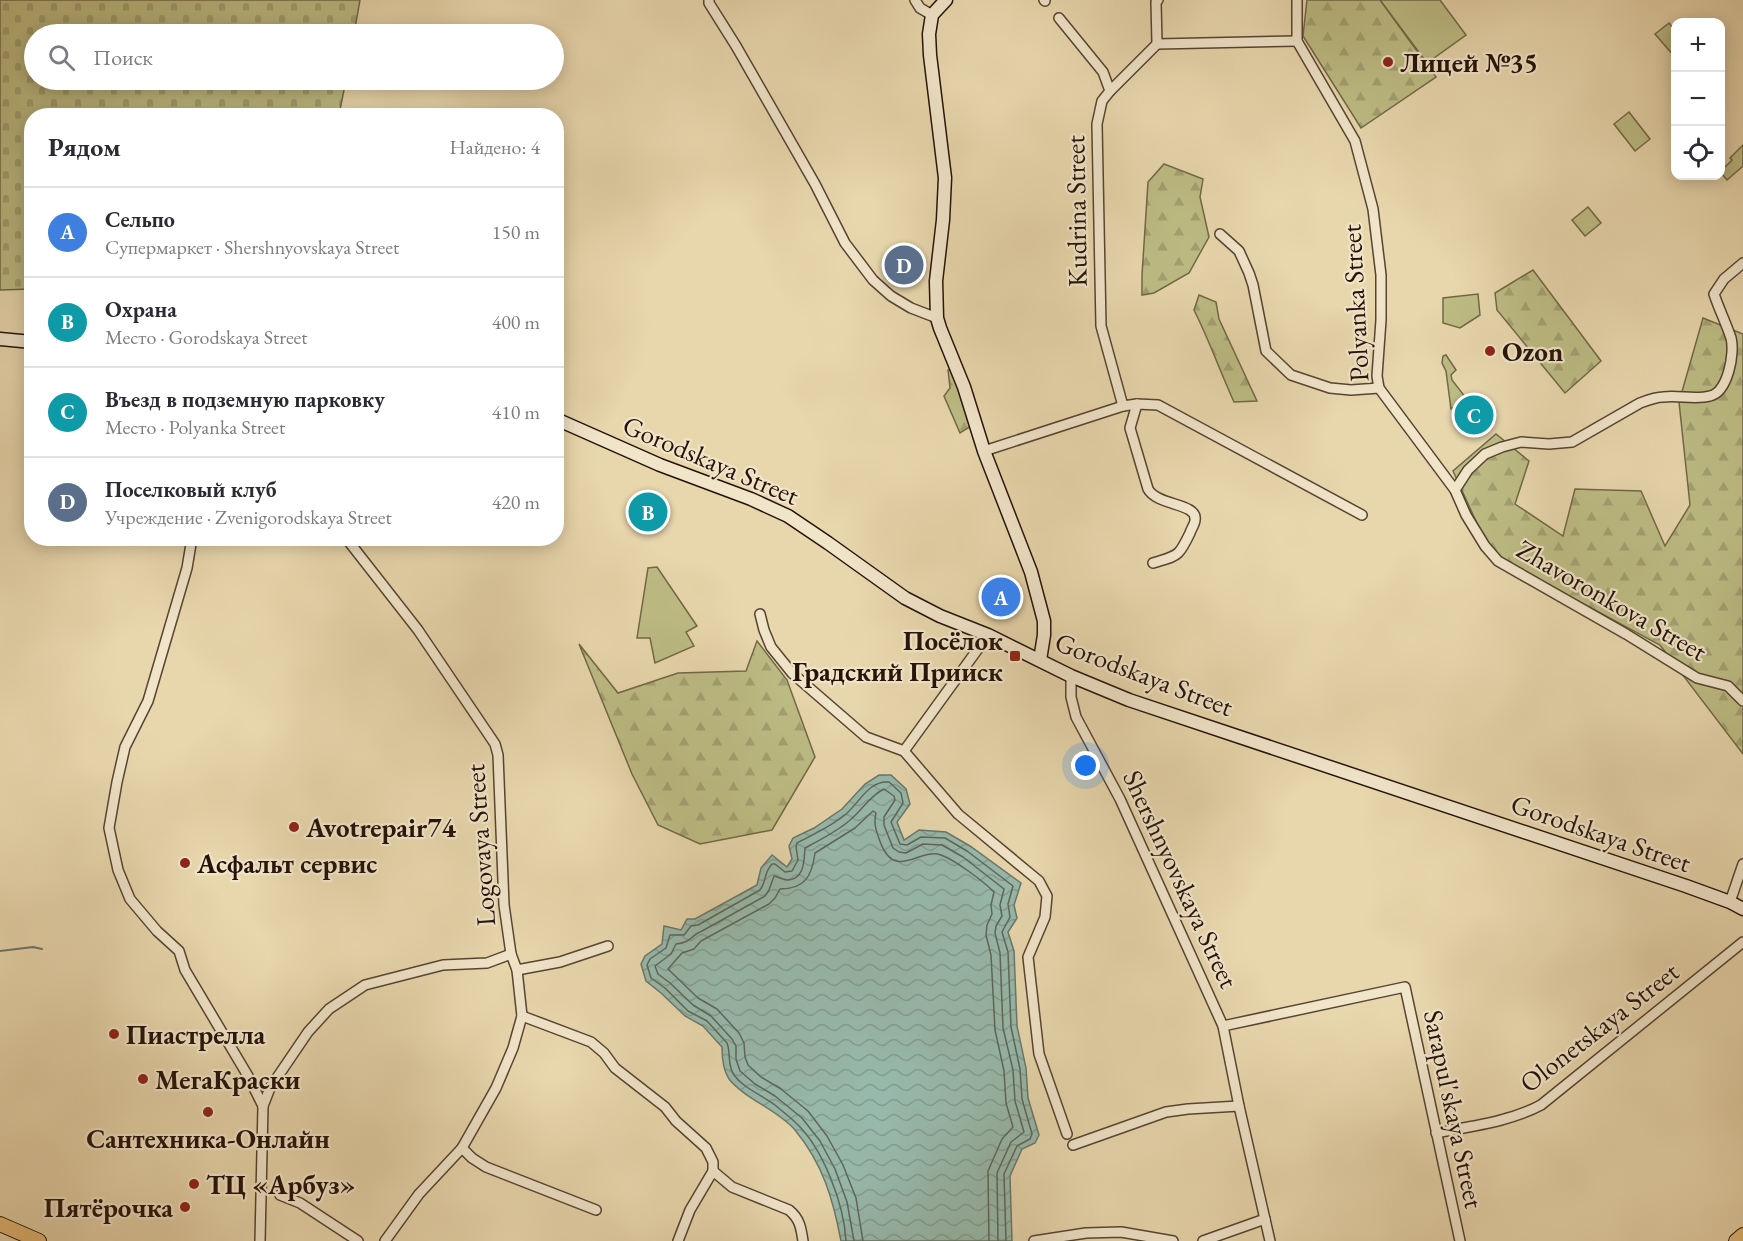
<!DOCTYPE html>
<html lang="ru">
<head>
<meta charset="utf-8">
<style>
  body { margin:0; font-family:"EB Garamond",serif; background:#f7f7f7; color:#2b2b33 }
  .controls { position:absolute; right:18px; top:18px; display:grid; overflow:hidden; border-radius:12px; box-shadow:0 3px 15px #0003 }
  .controls button { width:54px; height:54px; display:grid; place-items:center; padding:0; border:0; border-bottom:2px solid #e1e1e2; background:#fff; color:#2b2b33; font:30px sans-serif }
  .you { position:absolute; left:1086px; top:766px; width:21px; height:21px; margin:-15px; border:4px solid #fff; border-radius:50%; background:#1a73e8; box-shadow:0 0 0 9px #1a73e833 }
  .badge { display:grid; place-items:center; width:39px; height:39px; border-radius:50%; background:#2563eb; color:#fff; font-size:20px; font-weight:700 }
  .pin { position:absolute; translate:-50% -50%; border:3px solid #fff; box-shadow:0 2px 6px #0006 }
  .list { margin:0; padding:0; list-style:none }
  h2 { display:flex; justify-content:space-between; align-items:center; height:78px; margin:0; padding:0 24px; font-size:26px }
  h2 small { font-size:20px; font-weight:400; color:#7c7c81 }
  .list li { display:grid; grid-template-columns:39px 1fr auto; gap:18px; align-items:center; box-sizing:border-box; height:90px; padding:0 24px; border-top:2px solid #e1e1e2 }
  .list b { display:block; font-size:22px; white-space:nowrap }
  .list p { margin:0; font-size:20px; white-space:nowrap; color:#7c7c81 }
  .list em { font-size:20px; font-style:normal; color:#7c7c81 }
  .icon { flex:none; width:33px; height:33px; fill:none; stroke:currentColor; stroke-width:2; stroke-linecap:round; stroke-linejoin:round }
  .map { position:relative; flex:none; width:1743px; height:1241px; overflow:hidden }
  .search { position:absolute; background:#fff; box-shadow:0 3px 15px #0003; left:24px; top:24px; width:540px; height:66px; display:flex; align-items:center; gap:15px; box-sizing:border-box; padding:0 21px; border-radius:33px; color:#7c7c81; font-size:22px }
  .panel { position:absolute; background:#fff; box-shadow:0 3px 15px #0003; left:24px; top:108px; width:540px; height:438px; border-radius:24px }
  .map>svg:first-child { display:block }
  .green { fill:#bdbc84; stroke:#716846; stroke-width:1.5 }
  .forest { fill:url(#forest-firs); stroke:#716846; stroke-width:1.5 }
  .cemetery { fill:url(#cemetery-stones); stroke:#716846; stroke-width:1.5 }
  .water { fill:url(#water-waves); stroke:#69776a; stroke-width:1.5 }
  .lines { fill:none; stroke-linecap:round; stroke-linejoin:round }
  .shore { stroke:#5e665a; stroke-width:1.5 }
  .stream { stroke:#69776a; stroke-width:2 }
  .street-casing { stroke:#564432; stroke-width:12 }
  .secondary-casing { stroke:#251309; stroke-width:15 }
  .primary-casing { stroke:#251309; stroke-width:16 }
  .street { stroke:#f0e4c9; stroke-width:9 }
  .secondary { stroke:#f0e4c9; stroke-width:12 }
  .primary { stroke:#e4bb76; stroke-width:14 }
  .poi-dot { fill:#8f2418; stroke:#f0e4c9; stroke-width:2 }
  .labels { text-anchor:middle; dominant-baseline:central; stroke-width:4.5; stroke-linejoin:round; paint-order:stroke }
  .poi-label { font-size:27px; font-weight:bold; fill:#251309; stroke:#f0e4c9; text-anchor:start }
  .street-label { font-size:27px; fill:#251309; stroke:#f0e4c9 }
</style>
</head>
<body>
<div class="map">
<svg width="1743" height="1241" viewBox="0 0 1743 1241">
  <defs>
    <pattern id="forest-firs" width="22" height="20" patternUnits="userSpaceOnUse" patternTransform="scale(1.5)"><rect width="22" height="20" fill="#bdbc84"/><path d="M5 1l3.5 6h-7zM16 11l3.5 6h-7z" fill="#a2a171"/></pattern>
    <pattern id="cemetery-stones" width="16" height="16" patternUnits="userSpaceOnUse" patternTransform="scale(1.5)"><rect width="16" height="16" fill="#bdbc84"/><path d="M2 7V4a2 2 0 0 1 4 0v3zM10 15v-3a2 2 0 0 1 4 0v3z" fill="#a2a171"/></pattern>
    <pattern id="water-waves" width="16" height="10" patternUnits="userSpaceOnUse" patternTransform="scale(1.5)"><rect width="16" height="10" fill="#97b9ab"/><path d="M0 5q4-4 8 0t8 0" fill="none" stroke="#829e92"/></pattern>
  </defs>
  <rect width="100%" height="100%" fill="#e8d6ac"/>
  <filter id="stains"><feTurbulence type="fractalNoise" baseFrequency=".00333" numOctaves="4"/><feColorMatrix values="0 0 0 0 .2 0 0 0 0 .09 0 0 0 0 .02 0 0 0 .5 -.17"/></filter>
  <radialGradient id="worn" r=".72"><stop offset=".6" stop-color="#630" stop-opacity="0"/><stop offset="1" stop-color="#630" stop-opacity=".3"/></radialGradient>
  <g class="green">
    <polygon points="1380,0 1440,0 1466,35 1427,63"/>
    <polygon points="1669,23 1675,31 1675,55 1674,56 1655,34"/>
    <polygon points="1629,112 1650,139 1635,151 1614,124"/>
    <polygon points="1743,145 1743,166 1727,180 1721,173 1721,171 1732,160 1730,158"/>
    <polygon points="1588,207 1601,223 1585,236 1572,220"/>
    <polygon points="1478,294 1480,315 1460,328 1443,323 1443,298"/>
    <polygon points="1446,355 1456,370 1451,375 1452,380 1466,398 1451,409 1446,371 1442,363 1443,356"/>
    <polygon points="657,567 697,626 686,632 694,646 655,663 650,638 637,638 648,568"/>
  </g>
  <g class="forest">
    <polygon points="1307,0 1380,0 1436,77 1361,128 1303,36"/>
    <polygon points="1164,164 1203,179 1200,197 1209,237 1189,273 1154,293 1142,295 1142,275 1148,182"/>
    <polygon points="1533,270 1601,361 1565,393 1497,310 1495,293"/>
    <path d="M1199,295L1216,302L1219,319L1257,401L1234,402C1220,371 1209,340 1194,310Z"/>
    <polygon points="1703,318 1743,334 1743,754 1660,645 1491,554 1453,471 1496,434 1529,461 1515,504 1563,536 1575,489 1641,491 1665,546 1690,505 1679,402"/>
    <polygon points="948,370 954,370 973,425 960,433 944,396 950,388"/>
    <polygon points="757,641 787,680 815,757 772,830 700,844 658,825 632,774 579,644 618,693 678,673 746,671"/>
  </g>
  <polygon class="cemetery" points="0,0 360,0 354,34 34,34 34,80 346,80 339,115 32,116 31,289 0,290"/>
  <path class="water" d="M879,775H891L906,789L910,804L897,822L904,840L919,830L946,832L970,846L1021,883L1014,905L1017,918L1008,932L1014,951L1017,1026L1026,1068L1028,1098L1039,1135L1035,1143L1022,1149L1010,1176L1012,1241H841C833,1199 823,1164 795,1130C778,1110 745,1099 729,1079C723,1070 722,1058 722,1047L703,1026L685,1016L661,993L646,981L641,964L645,956L662,944L664,926L681,930L687,919H695L757,885L761,868L772,855L787,867L792,859L789,846L793,838L814,828L842,809L865,784Z"/>
  <g class="lines">
    <g class="shore">
      <path d="M846,1241C844,1204 823,1148 796,1123C790,1117 782,1111 775,1105C762,1095 743,1088 734,1075C727,1065 731,1053 727,1043L707,1021L688,1011L665,988L651,978L647,965L650,959L666,948L670,935H684L691,926L698,925L760,890C767,881 763,874 772,864H775L785,872L792,871L798,860L796,847L797,843C814,834 832,826 846,814C860,802 869,780 889,782L901,793L903,803L891,822L900,844L907,845L921,837L945,838L967,851L1013,886L1008,904L1010,917L1002,932L1008,952L1011,1027L1020,1069L1022,1099L1032,1134L1030,1139L1017,1146L1004,1174L1006,1241"/>
      <path d="M854,1241L847,1202L835,1169L820,1141L802,1118L775,1096L755,1084L740,1071L736,1059V1046L732,1039L711,1016L693,1005L670,983L658,974L655,966L671,954L676,944C691,943 691,935 702,931L765,896L769,890L774,876C778,877 783,880 788,880C805,879 804,859 805,848C820,840 836,832 849,821C862,811 869,796 884,789L894,796L895,800L884,817V825L893,848L899,852L906,853L923,844L942,845L963,857L1004,889L1000,905L1002,916L996,926L995,933L1000,953L1003,1028L1013,1070L1015,1101L1024,1132L1011,1142L997,1173L998,1241"/>
      <path d="M863,1241L856,1198L843,1165L827,1136L808,1111L781,1089L761,1077L748,1065L745,1057L744,1043L739,1033L717,1009L698,998L668,969L682,953L694,949L701,941L769,904L775,898L780,889C805,889 812,876 815,853L855,828L873,811L876,813C873,825 877,833 881,844C896,881 920,847 941,855C955,860 983,881 994,892L991,905L992,914L987,925L986,935L991,955L995,1030L1004,1071L1006,1103L1013,1127L1002,1139L988,1171L989,1241"/>
    </g>
    <polyline class="stream" points="0,951 33,947 42,949"/>
    <g class="street-casing">
      <g id="street">
        <polyline points="709,0 709,3 736,46 815,184 845,243 873,280 891,296 911,308 937,318"/>
        <polyline points="915,0 920,8 932,15"/>
        <polyline points="1044,0 1045,1"/>
        <polyline points="1297,0 1297,41 1355,141 1373,209 1381,275 1381,320 1377,376 1379,388 1455,490 1466,515 1485,546 1498,561 1626,634 1697,678 1728,686 1743,701"/>
        <polyline points="1059,18 1103,72 1110,91 1102,101 1097,124 1101,326 1123,406 1137,404 1158,405 1362,515"/>
        <polyline points="1157,44 1297,41"/>
        <polyline points="1110,91 1157,44 1156,2 1158,0"/>
        <polyline points="1220,234 1239,251 1249,273 1253,285 1266,351 1291,375 1330,388 1351,390 1379,388"/>
        <path d="M1137,404L1130,428L1148,489C1157,506 1198,503 1195,520C1195,524 1191,529 1190,533C1178,558 1178,555 1153,563"/>
        <polyline points="984,451 1123,406"/>
        <path d="M1455,490L1468,470L1485,454L1502,447L1521,442L1549,444L1572,442L1640,403C1648,400 1656,397 1663,397C1679,395 1695,400 1710,396C1728,392 1735,353 1731,338C1726,323 1719,309 1714,294L1724,279L1743,263"/>
        <polyline points="192,538 187,568 148,701 125,747 117,782 109,828 118,870 130,899 157,931 179,951 185,970 248,1076 263,1106"/>
        <polyline points="346,538 418,630 495,744 498,755 504,905 511,954 517,970 522,1016 513,1048 496,1088 462,1148 419,1194 385,1241"/>
        <polyline points="760,614 764,630 771,647 792,673 866,737 904,751 958,814 1039,881 1047,896 1045,917 1028,957 1039,1054 1067,1134"/>
        <polyline points="1071,676 1071,697 1076,717 1120,799 1223,1026 1239,1106 1270,1241"/>
        <polyline points="904,751 988,635"/>
        <polyline points="1730,902 1743,864"/>
        <polyline points="517,970 560,962 608,946"/>
        <polyline points="522,1016 591,1042 604,1053 615,1068 665,1107 676,1121 706,1148 713,1162 713,1171 690,1210 678,1241"/>
        <polyline points="1223,1026 1405,987 1460,1241"/>
        <path d="M1436,1133C1472,1126 1509,1122 1541,1105L1743,942"/>
        <polyline points="1073,1145 1166,1112 1188,1109 1239,1106"/>
        <polyline points="462,1148 472,1158 486,1167 596,1210"/>
        <path d="M713,1171L732,1187L789,1210C800,1219 801,1228 803,1241"/>
        <polyline points="280,1195 300,1203 358,1241"/>
        <polyline points="260,1241 263,1106 270,1088 308,1032 329,1009 365,985 443,965 487,963 511,954"/>
        <polyline points="1034,1241 1086,1233 1121,1232 1173,1241"/>
        <polyline points="1203,1241 1265,1219"/>
      </g>
    </g>
    <g class="secondary-casing">
      <g id="secondary">
        <polyline points="946,0 932,15 929,34 930,55 945,178 943,220 936,281 937,318 940,328 964,387 984,451 1031,572 1044,621 1044,635 1040,660"/>
        <polyline points="0,339 32,342"/>
        <polyline points="556,419 660,465 751,499 788,516 828,543 905,598 940,616 988,635 1071,676 1129,700 1686,886 1730,902 1743,909"/>
      </g>
    </g>
    <g class="primary-casing">
      <g id="primary">
        <polyline points="0,1224 39,1241"/>
        <polyline points="1736,1241 1743,1235"/>
      </g>
    </g>
    <use href="#street" class="street"/>
    <use href="#secondary" class="secondary"/>
    <use href="#primary" class="primary"/>
  </g>
  <g class="poi-dot">
    <circle cx="1388" cy="62" r="6"/>
    <circle cx="1490" cy="351" r="6"/>
    <rect x="1009" y="650" width="12" height="12" rx="3"/>
    <circle cx="294" cy="827" r="6"/>
    <circle cx="185" cy="863" r="6"/>
    <circle cx="114" cy="1034" r="6"/>
    <circle cx="143" cy="1079" r="6"/>
    <circle cx="208" cy="1112" r="6"/>
    <circle cx="194" cy="1184" r="6"/>
    <circle cx="185" cy="1207" r="6"/>
  </g>
  <g class="labels">
    <g class="poi-label">
      <text x="1400" y="62">Лицей №35</text>
      <text x="1502" y="351">Ozon</text>
      <text x="1003" y="640" text-anchor="end">Посёлок<tspan x="1003" dy="31">Градский Прииск</tspan></text>
      <text x="306" y="827">Avotrepair74</text>
      <text x="197" y="863">Асфальт сервис</text>
      <text x="126" y="1034">Пиастрелла</text>
      <text x="155" y="1079">МегаКраски</text>
      <text x="208" y="1138" text-anchor="middle">Сантехника-Онлайн</text>
      <text x="206" y="1184">ТЦ «Арбуз»</text>
      <text x="173" y="1207" text-anchor="end">Пятёрочка</text>
    </g>
    <g class="street-label">
      <text transform="translate(1076 211) rotate(-91)">Kudrina Street</text>
      <text transform="translate(1355 303) rotate(-93)">Polyanka Street</text>
      <text transform="translate(711 460) rotate(23)">Gorodskaya Street</text>
      <text transform="translate(1612 600) rotate(30)">Zhavoronkova Street</text>
      <text transform="translate(1144 674) rotate(21)">Gorodskaya Street</text>
      <text transform="translate(1601 833) rotate(19)">Gorodskaya Street</text>
      <text transform="translate(480 845) rotate(-94)">Logovaya Street</text>
      <text transform="translate(1181 879) rotate(65)">Shershnyovskaya Street</text>
      <text transform="translate(1599 1027) rotate(-38)">Olonetskaya Street</text>
      <text transform="translate(1454 1109) rotate(78)">Sarapul'skaya Street</text>
    </g>
  </g>
  <rect width="100%" height="100%" filter="url(#stains)"/>
  <rect width="100%" height="100%" fill="url(#worn)"/>
</svg>
<div class="controls">
<button>+</button>
<button>−</button>
<button><svg class="icon" aria-label="locate" viewBox="0 0 24 24"><circle cx="12" cy="12" r="6"/><path d="M12 2v4M12 18v4M2 12h4M18 12h4"/></svg></button>
</div>
<div class="you"></div>
<div class="pin badge" style="left:1001px;top:597px;background:#3f7fe0">A</div>
<div class="pin badge" style="left:648px;top:512px;background:#0f9aa8">B</div>
<div class="pin badge" style="left:1474px;top:415px;background:#0f9aa8">C</div>
<div class="pin badge" style="left:904px;top:265px;background:#5c6f8a">D</div>
<div class="search"><svg class="icon" aria-label="search" viewBox="0 0 24 24"><circle cx="10" cy="10" r="6"/><path d="M15 15l6 6"/></svg>Поиск</div>
<section class="panel">
<h2>Рядом<small>Найдено: 4</small></h2>
<ul class="list">
<li><span class="badge" style="background:#3f7fe0">A</span><div><b>Сельпо</b><p>Супермаркет · Shershnyovskaya Street</p></div><em>150 m</em></li>
<li><span class="badge" style="background:#0f9aa8">B</span><div><b>Охрана</b><p>Место · Gorodskaya Street</p></div><em>400 m</em></li>
<li><span class="badge" style="background:#0f9aa8">C</span><div><b>Въезд в подземную парковку</b><p>Место · Polyanka Street</p></div><em>410 m</em></li>
<li><span class="badge" style="background:#5c6f8a">D</span><div><b>Поселковый клуб</b><p>Учреждение · Zvenigorodskaya Street</p></div><em>420 m</em></li>
</ul>
</section>
</div>
</body>
</html>
